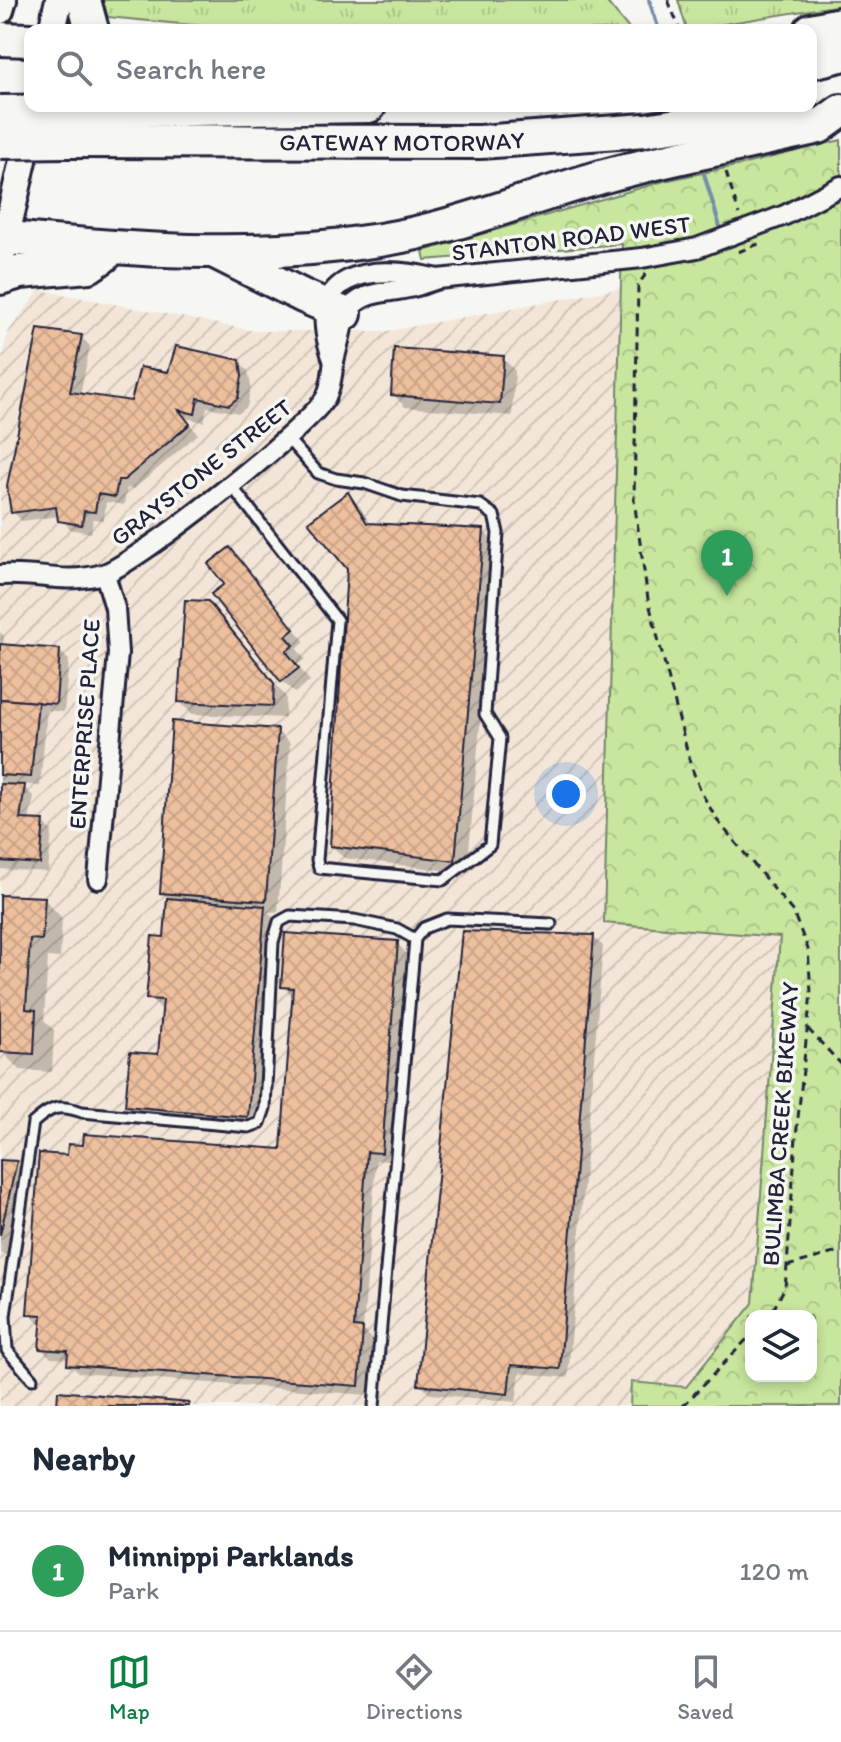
<!DOCTYPE html>
<html lang="en">
<head>
<meta charset="utf-8">
<style>
  body { margin:0; font-family:Itim,sans-serif; background:#f2f2f3; color:#1f2937 }
  .controls { position:absolute; right:24px; bottom:24px; display:grid; overflow:hidden; border-radius:16px; box-shadow:0 4px 12px #0003 }
  .controls button { width:72px; height:72px; display:grid; place-items:center; padding:0; border:0; border-bottom:2px solid #e0e1e3; background:#fff; color:#1f2937; font:40px sans-serif }
  .you { position:absolute; left:566px; top:794px; width:28px; height:28px; margin:-20px; border:6px solid #fff; border-radius:50%; background:#1a73e8; box-shadow:0 0 0 12px #1a73e833 }
  .badge { display:grid; place-items:center; width:52px; height:52px; border-radius:50%; background:#0b8043; color:#fff; font-size:26px; font-weight:700 }
  .pin { position:absolute; translate:-50% -66px; filter:drop-shadow(0 2px 4px #0008) }
  .pin::after { content:''; position:absolute; top:42px; width:28px; height:24px; background:inherit; clip-path:polygon(0 0,100% 0,50% 100%) }
  .list { margin:0; padding:0; list-style:none }
  h2 { display:flex; justify-content:space-between; align-items:center; height:104px; margin:0; padding:0 32px; font-size:34px }
  h2 small { font-size:26px; font-weight:400; color:#747a83 }
  .list li { display:grid; grid-template-columns:52px 1fr auto; gap:24px; align-items:center; box-sizing:border-box; height:120px; padding:0 32px; border-top:2px solid #e0e1e3 }
  .list b { display:block; font-size:30px; white-space:nowrap }
  .list p { margin:0; font-size:26px; white-space:nowrap; color:#747a83 }
  .list em { font-size:26px; font-style:normal; color:#747a83 }
  .icon { flex:none; width:44px; height:44px; fill:none; stroke:currentColor; stroke-width:2; stroke-linecap:round; stroke-linejoin:round }
  .map { position:relative; flex:none; width:841px; height:1406px; overflow:hidden }
  .search { position:absolute; background:#fff; box-shadow:0 4px 12px #0003; left:24px; right:24px; top:24px; height:88px; display:flex; align-items:center; gap:20px; box-sizing:border-box; padding:0 28px; border-radius:16px; color:#747a83; font-size:30px }
  .sheet { height:224px; background:#fff }
  nav { display:flex; justify-content:space-around; align-items:center; box-sizing:border-box; height:112px; border-top:2px solid #e0e1e3; background:#fff; font-size:22px; color:#747a83 }
  nav a { display:grid; justify-items:center; gap:4px }
  nav .on { color:#0b8043 }
  .map>svg:first-child { display:block }
  .industrial { fill:url(#industrial-furrows) }
  .grass { fill:url(#grass-tufts); stroke:#75846c; stroke-width:2 }
  .park { fill:url(#park-crowns); stroke:#75846c; stroke-width:2; fill-rule:evenodd }
  .shadow { fill:#0003 }
  .lines { fill:none; stroke-linecap:round; stroke-linejoin:round }
  .stream { stroke:#758dab; stroke-width:4 }
  .building { fill:url(#building-cross-hatch); stroke:#22223b; stroke-width:2 }
  .service-casing { stroke:#22223b; stroke-width:15 }
  .minor-casing { stroke:#22223b; stroke-width:24 }
  .primary-casing { stroke:#22223b; stroke-width:32 }
  .motorway-casing { stroke:#22223b; stroke-width:38 }
  .path { stroke:#22223b; stroke-width:3; stroke-dasharray:8 6; stroke-linecap:butt }
  .service { stroke:#f6f6f2; stroke-width:9 }
  .minor { stroke:#f6f6f2; stroke-width:18 }
  .primary { stroke:#f6f6f2; stroke-width:26 }
  .motorway { stroke:#f6f6f2; stroke-width:32 }
  .motorway-bridge-casing { stroke:#22223b; stroke-width:38; stroke-linecap:butt }
  .motorway-bridge { stroke:#f6f6f2; stroke-width:32 }
  .labels { text-anchor:middle; dominant-baseline:central; stroke-width:7; stroke-linejoin:round; paint-order:stroke }
  .street-label { font-size:24px; fill:#22223b; stroke:#f6f6f2 }
</style>
</head>
<body>
<div class="map">
<svg width="841" height="1406" viewBox="0 0 841 1406">
  <defs>
    <pattern id="industrial-furrows" width="10" height="10" patternUnits="userSpaceOnUse" patternTransform="scale(2)"><rect width="10" height="10" fill="#f3e6d8"/><path d="M-1 1l2-2M0 10L10 0M9 11l2-2" fill="none" stroke="#d0c5ba"/></pattern>
    <pattern id="grass-tufts" width="24" height="20" patternUnits="userSpaceOnUse" patternTransform="scale(2)"><rect width="24" height="20" fill="#c8e69e"/><path d="M3 7l-1-3M5 7V3M7 7l1-3M15 17l-1-3M17 17v-4M19 17l1-3" fill="none" stroke="#acc589"/></pattern>
    <pattern id="park-crowns" width="20" height="18" patternUnits="userSpaceOnUse" patternTransform="scale(2)"><rect width="20" height="18" fill="#c8e69e"/><path d="M2 6a3 3 0 1 1 6 0M12 15a3 3 0 1 1 6 0" fill="none" stroke="#acc589"/></pattern>
    <pattern id="building-cross-hatch" width="8" height="8" patternUnits="userSpaceOnUse" patternTransform="scale(2)"><rect width="8" height="8" fill="#edbf9d"/><path d="M0 0l8 8M0 8l8-8" fill="none" stroke="#cba488"/></pattern>
  </defs>
  <rect width="100%" height="100%" fill="#f6f6f2"/>
  <filter id="ink" filterUnits="userSpaceOnUse"><feTurbulence type="fractalNoise" baseFrequency=".0125" numOctaves="2"/><feDisplacementMap in="SourceGraphic" scale="16" xChannelSelector="R" yChannelSelector="G"/><feConvolveMatrix kernelMatrix="1 2 1 2 8 2 1 2 1" color-interpolation-filters="sRGB"/></filter>
  <g filter="url(#ink)">
    <polygon class="industrial" points="622,288 604,923 780,936 753,1303 686,1387 632,1382 630,1406 0,1406 0,1259 3,1246 0,1245 0,367 8,332 40,290 255,331 388,331"/>
    <g class="grass">
      <polygon points="102,0 605,0 630,30 244,30 108,17"/>
      <polygon points="678,0 841,0 841,5 687,30"/>
    </g>
    <path class="park" d="M841,140V1406H630L631,1382L686,1387L753,1303L780,937L604,923L622,244L425,260L423,251L664,181L745,164ZM751,1316H811V1376H751Z"/>
    <g class="shadow">
      <polygon points="81,337 90,346 80,396 132,403 170,374 239,362 248,371 251,386 247,407 239,413 207,407 204,422 185,418 198,434 134,489 127,488 124,505 106,502 104,520 93,519 91,533 70,529 60,516 22,521 13,512"/>
      <polygon points="503,358 515,371 512,416 405,407 393,394"/>
      <polygon points="348,495 360,507 371,525 483,531 496,544 467,873 344,858 332,846 349,568"/>
      <polygon points="230,549 305,642 297,649 305,659 297,665 310,681 295,693 282,681 226,584"/>
      <polygon points="208,603 286,697 285,718 192,714 180,702"/>
      <polygon points="0,632 4,636 3,646 59,651 69,660 64,712 47,710 40,786 21,784 34,797 29,821 43,822 52,831 48,872 0,869"/>
      <polygon points="277,731 290,743 278,912 268,912 277,921 260,1128 140,1118 127,1105 160,1056 164,1011 148,998 166,939 169,899 162,892"/>
      <polygon points="0,897 44,899 62,918 60,958 48,957 44,1020 54,1030 52,1072 20,1070 1,1051"/>
      <polygon points="593,937 603,946 568,1378 520,1373 516,1402 430,1394 421,1385"/>
      <polygon points="397,943 406,953 391,1161 376,1160 363,1330 372,1339 368,1395 79,1373 69,1364 70,1359 51,1358 41,1348 43,1323 38,1323 29,1313 69,1157 282,1151 293,996 283,986"/>
      <polygon points="0,1162 16,1163 28,1176 10,1254 0,1254"/>
    </g>
    <g class="lines">
      <g class="stream">
        <polyline points="649,0 659,30"/>
        <polyline points="704,174 720,227"/>
      </g>
    </g>
    <g class="building">
      <polygon points="38,329 82,335 70,392 131,401 140,367 168,372 176,346 240,360 242,376 238,398 229,405 198,398 195,414 179,410 190,424 124,480 118,480 115,497 98,494 95,512 84,511 82,525 58,521 56,507 11,513 7,486"/>
      <polygon points="394,348 504,356 500,404 391,395"/>
      <polygon points="348,492 367,523 484,529 455,861 330,846 347,569 308,522"/>
      <polygon points="230,547 294,629 286,636 294,645 286,651 299,668 281,682 211,594 224,584 208,564"/>
      <polygon points="185,600 208,601 274,683 273,706 178,702"/>
      <polygon points="0,644 60,649 56,704 0,699"/>
      <polygon points="0,699 38,702 31,777 0,775"/>
      <polygon points="172,721 278,729 266,901 160,893"/>
      <polygon points="0,784 25,785 20,819 44,820 40,864 0,861"/>
      <polygon points="0,895 45,897 42,940 30,939 26,1009 36,1010 34,1054 0,1052"/>
      <polygon points="167,898 265,906 248,1117 125,1106 130,1052 158,1054 163,1000 146,999 152,936 164,937"/>
      <polygon points="462,931 594,935 560,1369 511,1365 508,1394 418,1385"/>
      <polygon points="285,933 398,941 382,1153 367,1152 354,1327 363,1328 359,1386 67,1365 68,1351 39,1349 42,1315 27,1314 39,1153 67,1155 68,1144 83,1145 84,1134 281,1149 293,988 281,987"/>
      <polygon points="0,1160 17,1161 0,1235"/>
      <polygon points="58,1391 189,1403 189,1406 57,1406"/>
    </g>
    <g class="lines">
      <g class="service-casing">
        <g id="service">
          <polyline points="230,484 337,620 317,860 319,868 443,880 490,845 500,738 485,714 498,533 494,515 480,505 402,496 364,483 336,479 318,473 287,438"/>
          <path d="M32,1379L7,1350L5,1316L33,1123C51,1107 58,1104 82,1112L249,1127L260,1123L265,1108L273,942L279,922L290,916L354,920L397,929L415,939"/>
          <polyline points="374,1406 415,939 424,928 447,919 551,924"/>
        </g>
      </g>
      <g class="minor-casing">
        <g id="minor">
          <path d="M334,362C299,273 368,262 438,279"/>
          <path d="M0,575C38,572 62,585 103,574C134,566 312,425 326,397C332,385 332,373 334,361C338,345 342,330 345,314C362,289 387,294 413,287C422,285 430,281 438,279L642,258L697,248L785,215L841,186"/>
          <polyline points="98,879 118,653 115,608 105,574"/>
        </g>
      </g>
      <g class="primary-casing">
        <g id="primary">
          <polyline points="0,10 3,0"/>
          <polyline points="52,30 59,0"/>
          <polyline points="0,262 31,125"/>
        </g>
      </g>
      <g class="motorway-casing">
        <g id="motorway">
          <polyline points="84,0 92,30"/>
          <polyline points="811,30 841,24"/>
          <polyline points="0,39 30,40"/>
          <polyline points="811,62 841,55"/>
          <polyline points="73,111 369,106"/>
          <path id="s1" d="M66,141L480,142L645,130L800,106"/>
          <path d="M0,237C127,250 253,260 380,240C456,228 527,198 601,177C672,157 746,144 819,127L841,111"/>
          <polyline points="217,253 303,296 345,314"/>
          <polyline points="0,278 20,272 89,266 105,255"/>
        </g>
      </g>
      <g class="path">
        <polyline points="668,0 680,30"/>
        <polyline points="726,172 739,214"/>
        <polyline points="738,252 761,243"/>
        <polyline points="646,274 638,285 634,500 648,599 691,766 701,792 717,820 793,912 808,949 811,993 796,1137 787,1266 785,1287 770,1316"/>
        <polyline points="808,1029 841,1064"/>
        <polyline points="787,1266 841,1251"/>
        <polyline points="683,1406 751,1335"/>
      </g>
      <use href="#service" class="service"/>
      <use href="#minor" class="minor"/>
      <use href="#primary" class="primary"/>
      <use href="#motorway" class="motorway"/>
      <g class="motorway-bridge-casing">
        <g id="motorway-bridge">
          <polyline points="0,112 73,111"/>
          <polyline points="0,142 66,141"/>
        </g>
      </g>
      <use href="#motorway-bridge" class="motorway-bridge"/>
    </g>
  </g>
  <g class="labels">
    <g class="street-label">
      <text stroke="none"><textPath href="#s1" startOffset="336">GATEWAY MOTORWAY</textPath></text>
      <text transform="translate(571 238) rotate(-7)">STANTON ROAD WEST</text>
      <text transform="translate(201 472) rotate(-38)">GRAYSTONE STREET</text>
      <text transform="translate(84 724) rotate(-86)">ENTERPRISE PLACE</text>
      <text transform="translate(780 1124) rotate(-86)">BULIMBA CREEK BIKEWAY</text>
    </g>
  </g>
</svg>
<div class="controls">
<button><svg class="icon" aria-label="layers" viewBox="0 0 24 24"><path d="M12 4l9 5-9 5-9-5zM3 14l9 5 9-5"/></svg></button>
</div>
<div class="you"></div>
<div class="pin badge" style="left:727px;top:596px;background:#2e9e5b">1</div>
<div class="search"><svg class="icon" aria-label="search" viewBox="0 0 24 24"><circle cx="10" cy="10" r="6"/><path d="M15 15l6 6"/></svg>Search here</div>
</div>
<section class="sheet">
<h2>Nearby<small></small></h2>
<ul class="list">
<li><span class="badge" style="background:#2e9e5b">1</span><div><b>Minnippi Parklands</b><p>Park</p></div><em>120 m</em></li>
</ul>
</section>
<nav>
<a class="on"><svg class="icon" aria-label="map" viewBox="0 0 24 24"><path d="M3 6l6-2 6 2 6-2v14l-6 2-6-2-6 2zM9 4v14M15 6v14"/></svg>Map</a>
<a><svg class="icon" aria-label="directions" viewBox="0 0 24 24"><path d="M12 3l9 9-9 9-9-9zM9 14v-3h6M13 9l2 2-2 2"/></svg>Directions</a>
<a><svg class="icon" aria-label="saved" viewBox="0 0 24 24"><path d="M7 4h10v16l-5-4-5 4z"/></svg>Saved</a>
</nav>
</body>
</html>
